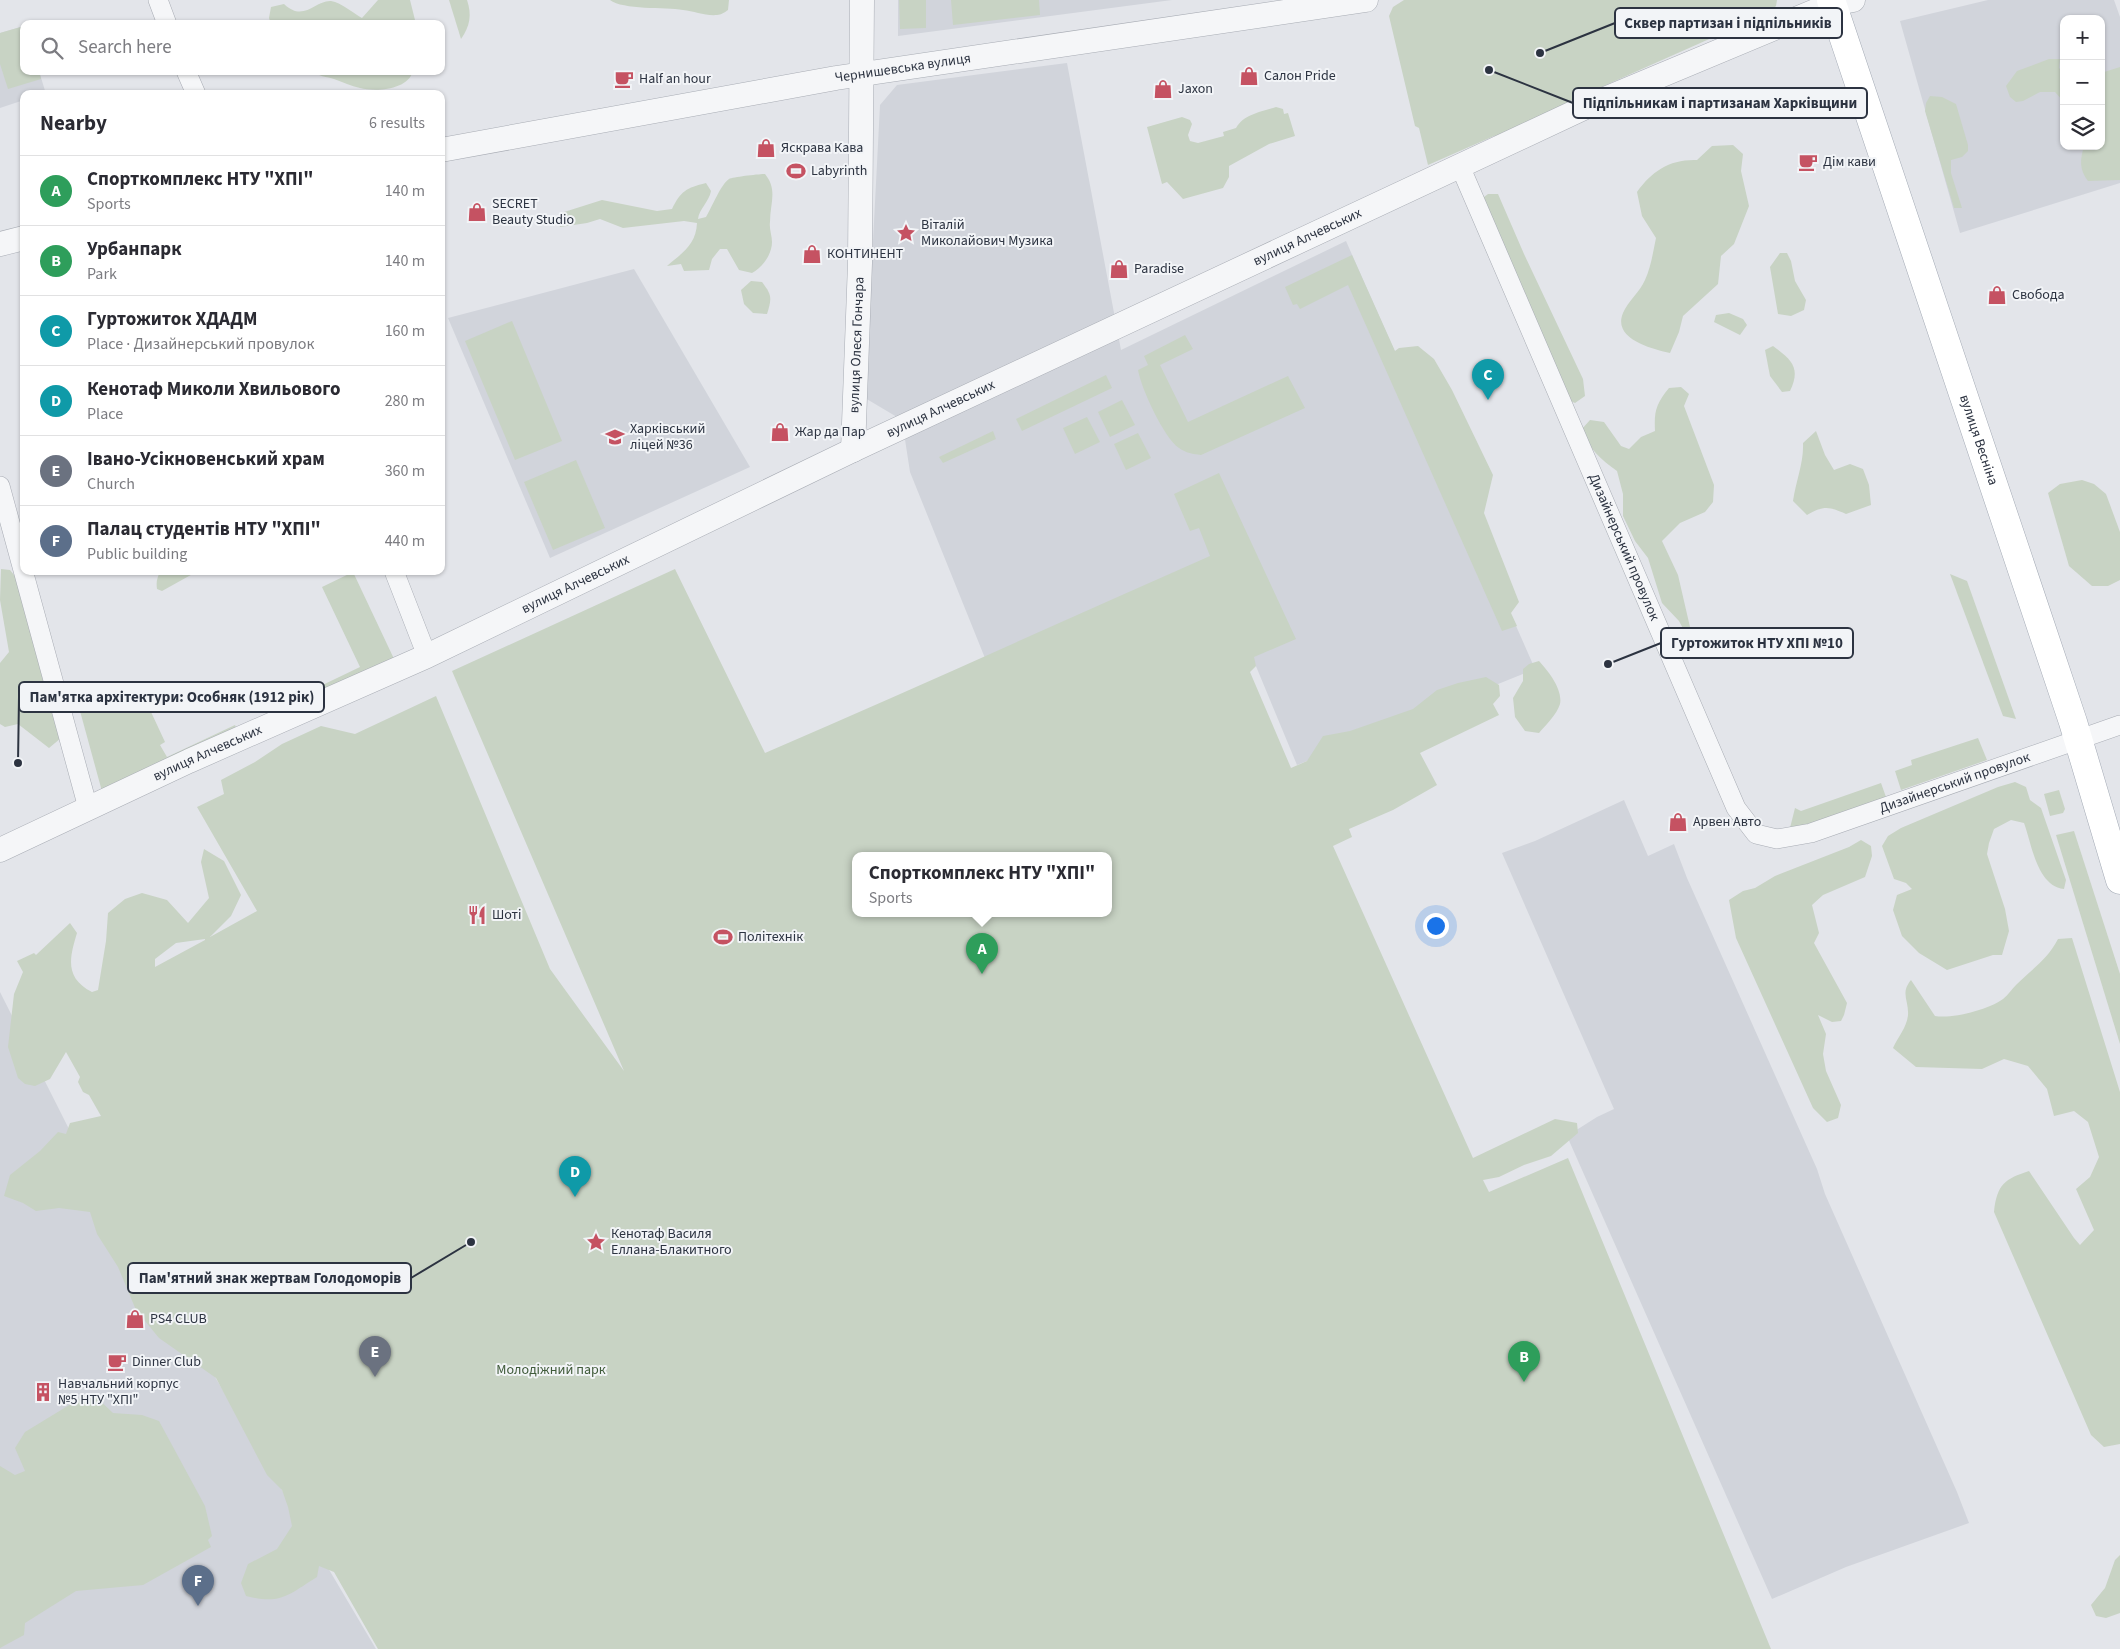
<!DOCTYPE html>
<html lang="en">
<head>
<meta charset="utf-8">
<style>
  body { margin:0; font-family:"Source Sans 3",sans-serif; background:#f7f7f7; color:#2b2b33 }
  .controls { position:absolute; right:15px; top:15px; display:grid; overflow:hidden; border-radius:10px; box-shadow:0 1px 4px #0004 }
  .controls button { width:45px; height:45px; display:grid; place-items:center; padding:0; border:0; border-bottom:1px solid #e1e1e2; background:#fff; color:#2b2b33; font:25px sans-serif }
  .you { position:absolute; left:1435px; top:925px; width:18px; height:18px; margin:-12px; border:4px solid #fff; border-radius:50%; background:#1a73e8; box-shadow:0 0 0 8px #1a73e833 }
  .badge { display:grid; place-items:center; width:32px; height:32px; border-radius:50%; background:#1a73e8; color:#fff; font-size:16px; font-weight:700 }
  .pin { position:absolute; translate:-50% -41px; filter:drop-shadow(0 1px 2px #0008) }
  .pin::after { content:''; position:absolute; top:26px; width:18px; height:15px; background:inherit; clip-path:polygon(0 0,100% 0,50% 100%) }
  .popup { position:absolute; left:852px; top:852px; width:260px; height:65px; box-sizing:border-box; display:grid; place-content:center; border-radius:10px; background:#fff; filter:drop-shadow(0 1px 4px #0005); font-size:16px; white-space:nowrap; color:#7c7c81 }
  .popup b { font-size:19px; color:#2b2b33 }
  .popup::after { content:''; position:absolute; left:50%; top:100%; margin-left:-10px; border:10px solid transparent; border-top-color:#fff }
  .list { margin:0; padding:0; list-style:none }
  h2 { display:flex; justify-content:space-between; align-items:center; height:65px; margin:0; padding:0 20px; font-size:21px }
  h2 small { font-size:16px; font-weight:400; color:#7c7c81 }
  .list li { display:grid; grid-template-columns:32px 1fr auto; gap:15px; align-items:center; box-sizing:border-box; height:70px; padding:0 20px; border-top:1px solid #e1e1e2 }
  .list b { display:block; font-size:19px; white-space:nowrap }
  .list p { margin:0; font-size:16px; white-space:nowrap; color:#7c7c81 }
  .list em { font-size:16px; font-style:normal; color:#7c7c81 }
  .icon { flex:none; width:28px; height:28px; fill:none; stroke:currentColor; stroke-width:2; stroke-linecap:round; stroke-linejoin:round }
  .map { position:relative; flex:none; width:2120px; height:1649px; overflow:hidden }
  .search { position:absolute; background:#fff; box-shadow:0 1px 4px #0004; left:20px; top:20px; width:425px; height:55px; display:flex; align-items:center; gap:12px; box-sizing:border-box; padding:0 18px; border-radius:10px; color:#7c7c81; font-size:19px }
  .panel { position:absolute; background:#fff; box-shadow:0 1px 4px #0004; left:20px; top:90px; width:425px; height:485px; border-radius:10px }
  .map>svg:first-child { display:block }
  .built { fill:#d1d4db; fill-rule:evenodd }
  .green { fill:#c8d3c4; fill-rule:evenodd }
  .lines { fill:none; stroke-linecap:round; stroke-linejoin:round }
  .minor-casing { stroke:#a8acb4; stroke-width:20 }
  .tertiary-casing { stroke:#a8acb4; stroke-width:25 }
  .primary-casing { stroke:#a3aab5; stroke-width:29 }
  .minor { stroke:#f5f6f8; stroke-width:19 }
  .tertiary { stroke:#f5f6f8; stroke-width:24 }
  .primary { stroke:#fff; stroke-width:28 }
  .labels { text-anchor:middle; dominant-baseline:central; stroke-width:4; stroke-linejoin:round; paint-order:stroke }
  .street-label { font-size:14px; fill:#2c3341; stroke:#f2f4f7 }
  .poi-label { font-size:14px; fill:#2c3341; stroke:#f2f4f7; text-anchor:start }
  .park-label { font-size:14px; fill:#405b3a; stroke:#f2f4f7 }
  .leader { fill:none; stroke:#2c3341; stroke-width:2 }
  .callout-dot { fill:#2c3341; stroke:#f2f4f7; stroke-width:2 }
  .callout { fill:#f2f4f7; stroke:#2c3341; stroke-width:2 }
  .callout-label { font-size:15px; text-anchor:middle; font-weight:bold; fill:#2c3341 }
</style>
</head>
<body>
<div class="map">
<svg width="2120" height="1649" viewBox="0 0 2120 1649">
  <rect width="100%" height="100%" fill="#e3e5ea"/>
  <g class="built">
    <polygon points="898,0 1172,0 898,36"/>
    <path d="M1988,0H2114L2120,17V183L1960,233L1900,21ZM2064,19H2101V146H2064Z"/>
    <polygon points="24,26 24,71 39,71 46,94 24,94 24,100 0,108 0,33"/>
    <polygon points="1067,63 1121,350 1346,241 1535,669 1297,765 1236,618 989,668 910,472 902,420 865,398 880,105 897,85"/>
    <polygon points="634,269 750,467 550,558 448,318"/>
    <polygon points="1624,800 1648,856 1674,844 1687,878 1817,1169 1825,1194 1957,1492 1969,1523 1846,1567 1772,1599 1567,1136 1597,1117 1614,1109 1502,853 1535,841"/>
    <polygon points="0,992 73,1137 376,1649 0,1649"/>
  </g>
  <g class="green">
    <path d="M378,0H410L416,24H271L269,18L271,7L284,4C304,23 315,0 331,1C342,3 353,13 362,18Z"/>
    <path d="M449,0H467C472,15 470,26 461,39Z"/>
    <path d="M610,0H729L728,10C725,12 721,15 717,15C705,16 694,11 683,10C665,7 623,10 610,0Z"/>
    <polygon points="899,0 926,0 926,28 900,29"/>
    <polygon points="951,0 1039,0 1040,15 953,25"/>
    <polygon points="1404,0 1777,0 1776,6 1770,12 1588,93 1501,135 1494,136 1428,165 1419,128 1415,126 1389,16 1393,7"/>
    <polygon points="24,26 24,71 39,71 41,79 8,89 0,64 0,33"/>
    <polygon points="2049,59 2060,59 2059,68 2064,73 2064,102 2055,92 2040,92 2023,101 2016,102 2010,97 2006,86 2017,71"/>
    <path d="M2120,67V180L2088,181C2079,169 2080,160 2084,146H2101V73Z"/>
    <path d="M312,71H413C408,90 376,92 360,88C351,86 343,82 334,79C327,77 318,76 312,71Z"/>
    <polygon points="1930,96 1942,97 1956,104 1968,145 1968,151 1962,157 1951,160 1951,173 1962,208 1954,208 1925,111 1926,103"/>
    <path d="M1276,107L1283,109L1284,114L1288,113L1295,136L1269,144L1229,166V177L1223,188L1183,199L1167,182L1162,184L1147,127L1182,117L1190,120L1192,124L1188,135L1190,141L1198,143L1224,136L1223,132L1236,128C1244,114 1261,112 1276,107Z"/>
    <path d="M1733,145L1743,154L1741,171L1749,206L1734,244L1721,256L1718,284L1683,316L1679,332L1670,353C1652,349 1612,339 1623,313C1628,301 1640,292 1645,280C1651,267 1653,252 1656,238L1642,216L1637,192C1652,171 1670,159 1697,160L1712,146Z"/>
    <path d="M765,174C778,190 770,203 770,222C769,229 772,235 772,242C772,254 763,267 752,273L739,270L727,249H720L712,259L709,270L684,271L681,264L667,266C682,253 696,245 697,223L684,221L623,228L600,219L587,223L560,227L557,219L561,213L602,200L657,211L672,209C681,191 686,188 706,183L711,191C709,202 699,209 698,219L706,217C712,207 721,184 729,179C733,177 759,174 765,174Z"/>
    <polygon points="1488,194 1498,194 1524,254 1583,379 1585,396 1575,403 1566,399 1482,205 1484,197"/>
    <polygon points="1780,253 1787,253 1791,261 1795,281 1806,300 1804,310 1791,316 1778,314 1770,267"/>
    <polygon points="1352,255 1395,351 1399,348 1418,346 1434,359 1452,390 1493,475 1484,513 1519,602 1511,613 1517,626 1502,631 1348,285 1300,309 1297,304 1293,305 1285,287"/>
    <path d="M751,281L762,282C772,295 772,298 767,314L753,313L744,304L741,290Z"/>
    <polygon points="1729,313 1743,319 1747,325 1740,335 1714,322 1716,315"/>
    <polygon points="512,321 562,441 515,460 465,341"/>
    <path d="M1185,335L1193,349L1160,365L1188,422L1288,376L1305,408L1201,455C1193,454 1186,453 1179,448C1164,438 1141,388 1138,370L1148,365L1144,356Z"/>
    <path d="M1773,346C1792,360 1801,368 1790,391L1782,392L1770,376L1765,350Z"/>
    <polygon points="1106,375 1112,388 1022,431 1016,419"/>
    <path d="M1681,387L1689,394L1684,406L1714,485L1713,502L1705,512L1680,523L1662,541L1678,575L1690,627L1686,634L1679,621L1662,603L1648,558L1635,541L1623,516V494L1617,471C1600,459 1590,449 1581,430L1590,420L1604,422L1621,446L1629,449L1641,437L1655,431C1654,411 1656,404 1669,388Z"/>
    <polygon points="1122,400 1135,425 1110,437 1098,412"/>
    <polygon points="1087,417 1100,442 1075,454 1063,428"/>
    <polygon points="993,431 996,439 943,463 939,457"/>
    <path d="M1816,431L1825,455L1834,470L1850,464L1863,469L1869,485L1871,505L1846,514C1829,507 1825,505 1807,515L1793,501C1796,481 1804,462 1803,443Z"/>
    <polygon points="1138,433 1151,458 1126,470 1114,444"/>
    <polygon points="576,460 605,528 553,550 524,482"/>
    <path d="M1219,473L1296,639L1254,657L1256,666L1250,672L1291,768L1307,761L1323,736L1350,731L1413,709L1437,690L1458,683L1486,677L1499,685L1500,696L1493,704L1499,715L1420,753L1437,785L1393,810L1349,829L1352,837L1333,846L1473,1158L1555,1119L1577,1123L1578,1133L1551,1156L1524,1165L1499,1177L1483,1180L1489,1192L1568,1158L1771,1649H378L334,1572L319,1566L317,1577C288,1595 281,1605 246,1596L241,1583L248,1564L277,1549L292,1526L288,1507L282,1490L267,1475L216,1378L159,1338L136,1310L118,1267L97,1234L90,1212L59,1208L36,1211L23,1203L4,1196L10,1175L40,1151L58,1132L66,1134L70,1123L101,1116L89,1095L83,1092L78,1082L80,1077L66,1052L50,1079L35,1086L25,1084L18,1078L8,1047L14,994L23,972L17,961L34,953L36,955L70,923L77,933C69,959 65,978 92,992L98,990L106,941L108,913L125,899L142,893L167,900L188,923L209,898L201,862L204,849L224,861L241,895L231,916L210,937L257,911L197,807L224,794L221,780L255,762L282,744L321,726L355,734L436,696L550,969L624,1071L452,671L675,569L765,753C914,689 1062,621 1210,556L1199,528L1190,531L1174,494ZM856,855H1108V913H856ZM205,939V940L155,967V959L176,943Z"/>
    <polygon points="2082,480 2094,484 2106,494 2120,532 2120,580 2108,586 2092,586 2069,566 2048,493 2060,484"/>
    <polygon points="1,569 10,570 22,585 61,738 49,748 18,724 5,727 0,724 0,663 9,652 0,600"/>
    <path d="M161,571H198L162,591L157,589C156,582 157,577 161,571Z"/>
    <polygon points="353,572 395,661 289,711 285,703 360,667 322,587"/>
    <polygon points="1950,574 1967,581 2016,719 2003,716"/>
    <path d="M1539,661C1548,671 1563,689 1560,704C1557,714 1546,725 1539,733L1525,731L1515,717L1513,698L1523,681V669L1529,664Z"/>
    <polygon points="138,684 165,742 160,745 167,757 235,725 238,732 103,795 77,700"/>
    <polygon points="1978,738 1987,760 1901,790 1895,771 1912,765 1911,760"/>
    <path d="M2015,782L2026,787L2030,800L2041,808L2066,880L2064,889C2037,886 2032,845 2024,823L2011,820L1994,829L1989,843L1987,854L2005,909L2009,931L2002,955H1993L1947,970L1919,953L1902,936L1893,910L1897,895L1912,889L1906,883L1894,879L1882,846L1888,836L1901,828L1998,787Z"/>
    <polygon points="1881,783 1886,797 1806,828 1790,828 1795,808 1801,811"/>
    <polygon points="2059,790 2065,809 2063,813 2050,816 2044,794"/>
    <polygon points="2074,831 2120,974 2120,1044 2056,835"/>
    <polygon points="1861,840 1871,846 1872,856 1865,877 1823,895 1812,905 1819,933 1814,943 1847,1003 1844,1015 1841,1021 1832,1022 1818,1015 1826,1034 1823,1054 1826,1071 1841,1105 1838,1118 1827,1122 1813,1108 1736,938 1729,900 1743,891 1755,888 1775,876 1849,847"/>
    <path d="M2072,938L2120,1092V1444L2104,1447L2091,1435L1994,1212C1997,1184 2005,1179 2029,1171L2074,1238L2080,1245L2094,1230L2076,1189L2090,1177L2099,1157L2088,1122L2074,1111L2054,1116L2047,1089L2028,1066L2004,1059L1982,1069L1916,1067L1893,1048C1898,1037 1907,1027 1908,1015C1909,1001 1900,993 1911,980L1935,1016C1952,1019 1988,1010 2003,999C2008,995 2012,989 2016,985C2033,968 2047,960 2058,939Z"/>
    <polygon points="84,1396 97,1398 113,1413 142,1415 159,1421 205,1506 212,1536 208,1540 211,1547 143,1585 76,1591 25,1623 24,1635 0,1648 0,1466 15,1475 25,1471 15,1448 25,1432"/>
    <polygon points="2120,1555 2120,1613 2106,1618 2096,1616 2091,1605 2105,1588 2115,1560"/>
  </g>
  <g class="lines">
    <g class="minor-casing">
      <g id="minor">
        <polyline points="158,0 167,24"/>
        <polyline points="186,71 196,94"/>
        <path id="s1" d="M1460,166L1736,808L1756,834L1777,839L1811,833L2120,725"/>
        <polyline points="0,486 88,808"/>
        <polyline points="394,571 427,656"/>
      </g>
    </g>
    <g class="tertiary-casing">
      <g id="tertiary">
        <path id="s2" d="M441,150L836,78L1366,0"/>
        <polyline points="0,244 24,238"/>
        <path id="s3" d="M853,450L860,263L862,0"/>
        <path id="s4" d="M0,850L189,761L427,656L853,450L1588,106L1832,4L1853,0"/>
      </g>
    </g>
    <g class="primary-casing">
      <g id="primary">
        <path id="s5" d="M1831,0L2073,722L2120,880"/>
      </g>
    </g>
    <use href="#minor" class="minor"/>
    <use href="#tertiary" class="tertiary"/>
    <use href="#primary" class="primary"/>
  </g>
  <defs>
    <g id="shop-bare" transform="scale(1.5)"><path d="M-5-2.5h2.3a2.7 3.5 0 0 1 5.4 0H5L5.5 6h-11ZM-1.5-2.5h3a1.5 2.3 0 0 0-3 0Z" fill="#c55262" stroke="#f2f4f7" stroke-width="2.5" paint-order="stroke"/></g>
    <g id="cafe-bare" transform="scale(1.5)"><path d="M-5.5-4.5H6V0H3Q3 3.5 0 3.5H-2.5Q-5.5 3.5-5.5 0ZM3-3.2v2h1.7v-2ZM-6 4.5H4V6H-6Z" fill="#c55262" stroke="#f2f4f7" stroke-width="2.5" paint-order="stroke"/></g>
    <g id="stadium-bare" transform="scale(1.5)"><path d="M0-5a6.5 5 0 1 0 0 10a6.5 5 0 1 0 0-10ZM-3.5-1.8h7v3.6h-7Z" fill="#c55262" stroke="#f2f4f7" stroke-width="2.5" paint-order="stroke"/></g>
    <g id="sight-bare" transform="scale(1.5)"><path d="M0-6L1.8-2.2L6-1.7L2.9 1.2L3.7 5.4L0 3.3L-3.7 5.4L-2.9 1.2L-6-1.7L-1.8-2.2Z" fill="#c55262" stroke="#f2f4f7" stroke-width="2.5" paint-order="stroke"/></g>
    <g id="school-bare" transform="scale(1.5)"><path d="M0-5L7-2L0 1L-7-2ZM-4 1L0 2.5L4 1V4Q0 6-4 4Z" fill="#c55262" stroke="#f2f4f7" stroke-width="2.5" paint-order="stroke"/></g>
    <g id="restaurant-bare" transform="scale(1.5)"><path d="M-5-6h1v4h1v-4h1v4h1v-4h1v5L-1.5 .5V6h-2V.5L-5-1ZM5-6V6H3V1.5H1.5Q1.5-4 5-6Z" fill="#c55262" stroke="#f2f4f7" stroke-width="2.5" paint-order="stroke"/></g>
    <g id="building-bare" transform="scale(1.5)"><path d="M-4-6H4V6H1V3H-1V6H-4ZM-2.5-4.3h1.7v1.8h-1.7ZM.8-4.3h1.7v1.8H.8ZM-2.5-1h1.7V.8h-1.7ZM.8-1h1.7V.8H.8Z" fill="#c55262" stroke="#f2f4f7" stroke-width="2.5" paint-order="stroke"/></g>
  </defs>
  <g fill-rule="evenodd">
    <use href="#shop-bare" x="1249" y="76"/>
    <use href="#cafe-bare" x="624" y="79"/>
    <use href="#shop-bare" x="1163" y="89"/>
    <use href="#shop-bare" x="766" y="148"/>
    <use href="#cafe-bare" x="1808" y="162"/>
    <use href="#stadium-bare" x="796" y="171"/>
    <use href="#shop-bare" x="477" y="212"/>
    <use href="#sight-bare" x="906" y="233"/>
    <use href="#shop-bare" x="812" y="254"/>
    <use href="#shop-bare" x="1119" y="269"/>
    <use href="#shop-bare" x="1997" y="295"/>
    <use href="#shop-bare" x="780" y="432"/>
    <use href="#school-bare" x="615" y="437"/>
    <use href="#shop-bare" x="1678" y="822"/>
    <use href="#restaurant-bare" x="477" y="915"/>
    <use href="#stadium-bare" x="723" y="937"/>
    <use href="#sight-bare" x="596" y="1242"/>
    <use href="#shop-bare" x="135" y="1319"/>
    <use href="#cafe-bare" x="117" y="1362"/>
    <use href="#building-bare" x="43" y="1392"/>
  </g>
  <g class="labels">
    <g class="street-label">
      <text stroke="none"><textPath href="#s2" startOffset="469">Чернишевська вулиця</textPath></text>
      <text stroke="none"><textPath href="#s4" startOffset="1444">вулиця Алчевських</textPath></text>
      <text stroke="none"><textPath href="#s3" startOffset="105">вулиця Олеся Гончара</textPath></text>
      <text stroke="none"><textPath href="#s4" startOffset="1039">вулиця Алчевських</textPath></text>
      <text stroke="none"><textPath href="#s5" startOffset="464">вулиця Весніна</textPath></text>
      <text stroke="none"><textPath href="#s1" startOffset="415">Дизайнерський провулок</textPath></text>
      <text stroke="none"><textPath href="#s4" startOffset="634">вулиця Алчевських</textPath></text>
      <text stroke="none"><textPath href="#s4" startOffset="229">вулиця Алчевських</textPath></text>
      <text stroke="none"><textPath href="#s1" startOffset="940">Дизайнерський провулок</textPath></text>
    </g>
    <g class="poi-label">
      <text x="1264" y="76">Салон Pride</text>
      <text x="639" y="79">Half an hour</text>
      <text x="1178" y="89">Jaxon</text>
      <text x="781" y="148">Яскрава Кава</text>
      <text x="1823" y="162">Дім кави</text>
      <text x="811" y="171">Labyrinth</text>
      <text x="492" y="204">SECRET<tspan x="492" dy="16">Beauty Studio</tspan></text>
      <text x="921" y="225">Віталій<tspan x="921" dy="16">Миколайович Музика</tspan></text>
      <text x="827" y="254">КОНТИНЕНТ</text>
      <text x="1134" y="269">Paradise</text>
      <text x="2012" y="295">Свобода</text>
      <text x="630" y="429">Харківський<tspan x="630" dy="16">ліцей №36</tspan></text>
      <text x="795" y="432">Жар да Пар</text>
      <text x="1693" y="822">Арвен Авто</text>
      <text x="492" y="915">Шоті</text>
      <text x="738" y="937">Політехнік</text>
      <text x="611" y="1234">Кенотаф Василя<tspan x="611" dy="16">Еллана-Блакитного</tspan></text>
      <text x="150" y="1319">PS4 CLUB</text>
      <text x="132" y="1362">Dinner Club</text>
      <text x="58" y="1384">Навчальний корпус<tspan x="58" dy="16">№5 НТУ "ХПІ"</tspan></text>
    </g>
    <g class="park-label">
      <text x="551" y="1370">Молодіжний парк</text>
    </g>
  </g>
  <path class="leader" d="M1540 53L1615 23M1489 70L1573 103M1608 664L1661 643M18 763L19 697M471 1242L411 1278"/>
  <g class="callout-dot">
    <circle cx="1540" cy="53" r="5"/>
    <circle cx="1489" cy="70" r="5"/>
    <circle cx="1608" cy="664" r="5"/>
    <circle cx="18" cy="763" r="5"/>
    <circle cx="471" cy="1242" r="5"/>
  </g>
  <g class="callout">
    <rect x="1615" y="8" width="227" height="30" rx="5"/>
    <rect x="1573" y="88" width="294" height="30" rx="5"/>
    <rect x="1661" y="628" width="192" height="30" rx="5"/>
    <rect x="19" y="682" width="305" height="30" rx="5"/>
    <rect x="128" y="1263" width="283" height="30" rx="5"/>
  </g>
  <g class="callout-label">
    <text x="1728" y="28">Сквер партизан і підпільників</text>
    <text x="1720" y="108">Підпільникам і партизанам Харківщини</text>
    <text x="1757" y="648">Гуртожиток НТУ ХПІ №10</text>
    <text x="172" y="702">Пам'ятка архітектури: Особняк (1912 рік)</text>
    <text x="270" y="1283">Пам'ятний знак жертвам Голодоморів</text>
  </g>
</svg>
<div class="controls">
<button>+</button>
<button>−</button>
<button><svg class="icon" aria-label="layers" viewBox="0 0 24 24"><path d="M12 4l9 5-9 5-9-5zM3 14l9 5 9-5"/></svg></button>
</div>
<div class="you"></div>
<div class="pin badge" style="left:982px;top:974px;background:#2e9e5b">A</div>
<div class="popup"><b>Спорткомплекс НТУ &quot;ХПІ&quot;</b>Sports</div>
<div class="pin badge" style="left:1524px;top:1382px;background:#2e9e5b">B</div>
<div class="pin badge" style="left:1488px;top:400px;background:#0f9aa8">C</div>
<div class="pin badge" style="left:575px;top:1197px;background:#0f9aa8">D</div>
<div class="pin badge" style="left:375px;top:1377px;background:#6b7280">E</div>
<div class="pin badge" style="left:198px;top:1606px;background:#5c6f8a">F</div>
<div class="search"><svg class="icon" aria-label="search" viewBox="0 0 24 24"><circle cx="10" cy="10" r="6"/><path d="M15 15l6 6"/></svg>Search here</div>
<section class="panel">
<h2>Nearby<small>6 results</small></h2>
<ul class="list">
<li><span class="badge" style="background:#2e9e5b">A</span><div><b>Спорткомплекс НТУ &quot;ХПІ&quot;</b><p>Sports</p></div><em>140 m</em></li>
<li><span class="badge" style="background:#2e9e5b">B</span><div><b>Урбанпарк</b><p>Park</p></div><em>140 m</em></li>
<li><span class="badge" style="background:#0f9aa8">C</span><div><b>Гуртожиток ХДАДМ</b><p>Place · Дизайнерський провулок</p></div><em>160 m</em></li>
<li><span class="badge" style="background:#0f9aa8">D</span><div><b>Кенотаф Миколи Хвильового</b><p>Place</p></div><em>280 m</em></li>
<li><span class="badge" style="background:#6b7280">E</span><div><b>Івано-Усікновенський храм</b><p>Church</p></div><em>360 m</em></li>
<li><span class="badge" style="background:#5c6f8a">F</span><div><b>Палац студентів НТУ &quot;ХПІ&quot;</b><p>Public building</p></div><em>440 m</em></li>
</ul>
</section>
</div>
</body>
</html>
